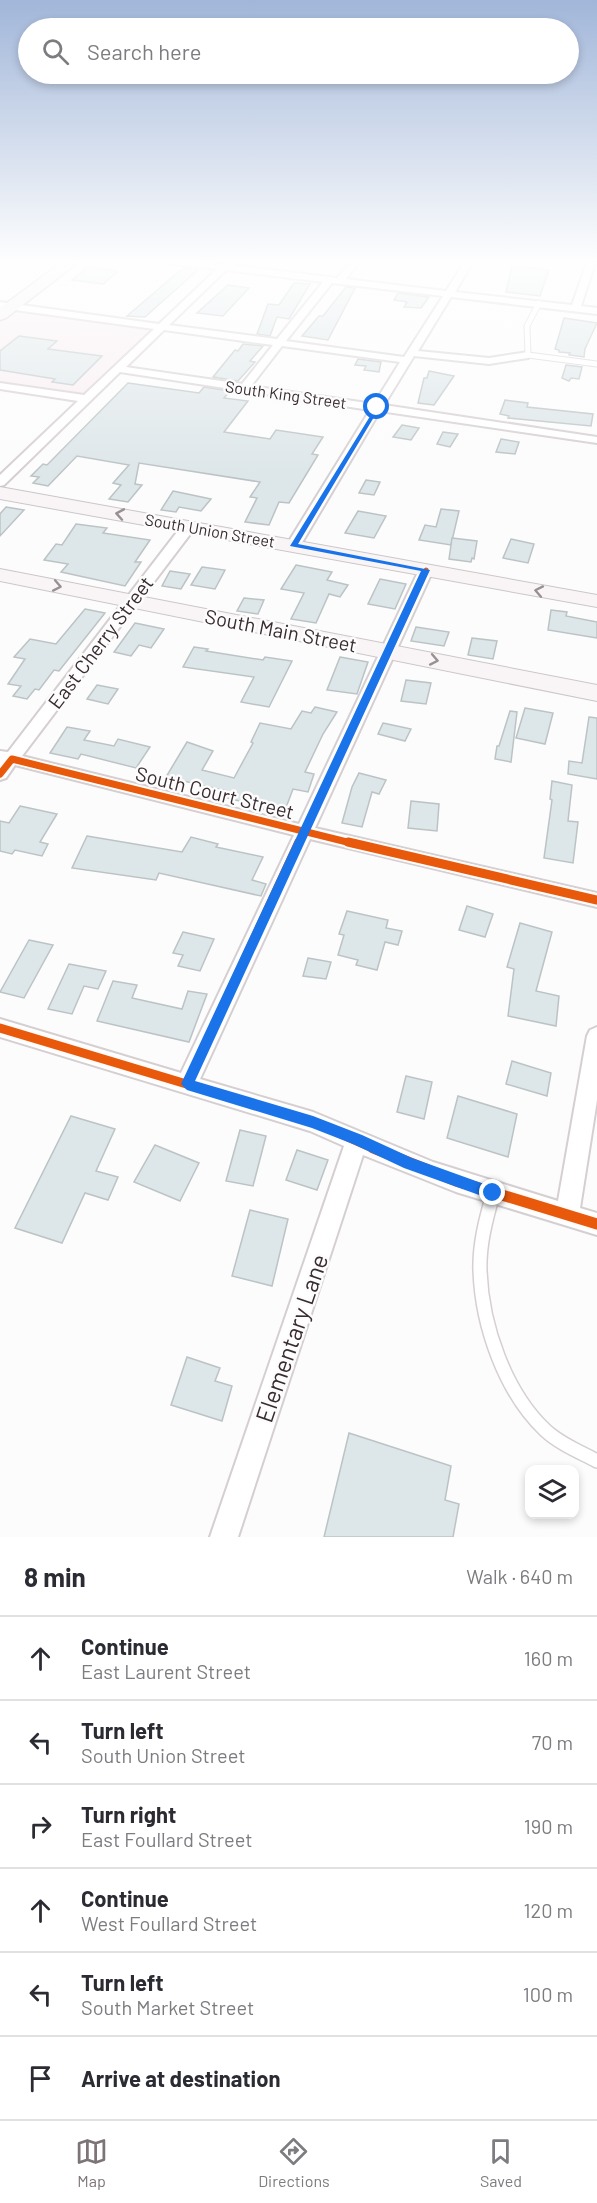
<!DOCTYPE html>
<html lang="en">
<head>
<meta charset="utf-8">
<style>
  body { margin:0; font-family:Barlow,sans-serif; background:#f7f7f7; color:#2b2b33 }
  .controls { position:absolute; right:18px; bottom:18px; display:grid; overflow:hidden; border-radius:12px; box-shadow:0 3px 9px #0003 }
  .controls button { width:54px; height:54px; display:grid; place-items:center; padding:0; border:0; border-bottom:2px solid #e1e1e2; background:#fff; color:#2b2b33; font:30px sans-serif }
  .stop { position:absolute; width:18px; height:18px; margin:-14px; border:4px solid #1a73e8; border-radius:50%; background:#fff }
  .stop.end { background:#1a73e8; border-color:#fff; box-shadow:0 2px 6px #0008 }
  .list { margin:0; padding:0; list-style:none }
  h2 { display:flex; justify-content:space-between; align-items:center; height:78px; margin:0; padding:0 24px; font-size:26px }
  h2 small { font-size:20px; font-weight:400; color:#7c7c81 }
  .list li { display:grid; grid-template-columns:39px 1fr auto; gap:18px; align-items:center; box-sizing:border-box; height:84px; padding:0 24px; border-top:2px solid #e1e1e2 }
  .list b { display:block; font-size:22px; white-space:nowrap }
  .list p { margin:0; font-size:20px; white-space:nowrap; color:#7c7c81 }
  .list em { font-size:20px; font-style:normal; color:#7c7c81 }
  .icon { flex:none; width:33px; height:33px; fill:none; stroke:currentColor; stroke-width:2; stroke-linecap:round; stroke-linejoin:round }
  .map { position:relative; flex:none; width:597px; height:1537px; overflow:hidden }
  .search { position:absolute; background:#fff; box-shadow:0 3px 9px #0003; left:18px; right:18px; top:18px; height:66px; display:flex; align-items:center; gap:15px; box-sizing:border-box; padding:0 21px; border-radius:33px; color:#7c7c81; font-size:22px }
  .sheet { height:582px; background:#fff }
  nav { display:flex; justify-content:space-around; align-items:center; box-sizing:border-box; height:84px; border-top:2px solid #e1e1e2; background:#fff; font-size:16px; color:#7c7c81 }
  nav a { display:grid; justify-items:center; gap:3px }
  nav .on { color:#7d7477 }
  .map>svg:first-child { display:block }
  .built { fill:#f8eef1 }
  .building { fill:#dde6e9; stroke:#bcc3c4; stroke-width:1.5 }
  .lines { fill:none; stroke-linecap:round; stroke-linejoin:round }
  .service-far1-casing { stroke:#d6cfd1; stroke-width:7 }
  .service-casing { stroke:#d6cfd1; stroke-width:16 }
  .minor-casing { stroke:#d6cfd1; stroke-width:4 }
  .primary-casing { stroke:#ccc6c8; stroke-width:2 }
  .trunk-casing { stroke:#ccc6c8; stroke-width:3 }
  .service-far1 { stroke:#fff; stroke-width:5 }
  .service { stroke:#fff; stroke-width:13 }
  .minor { fill:#fff; fill-rule:evenodd }
  .primary { fill:#f9f5f6; fill-rule:evenodd }
  .trunk { fill:#f7f2f4; fill-rule:evenodd }
  .cycleway-far3-casing { stroke:#fcfcfc; stroke-width:8 }
  .cycleway-far2-casing { stroke:#fcfcfc; stroke-width:10 }
  .cycleway-far1-casing { stroke:#fcfcfc; stroke-width:13 }
  .cycleway-casing { stroke:#fcfcfc; stroke-width:15 }
  .cycleway-far3 { stroke:#e8590c; stroke-width:5 }
  .cycleway-far2 { stroke:#e8590c; stroke-width:7 }
  .cycleway-far1 { stroke:#e8590c; stroke-width:9 }
  .cycleway { stroke:#e8590c; stroke-width:11 }
  .oneway { stroke:#999093 }
  .route { fill:#1a73e8 }
  .labels { text-anchor:middle; dominant-baseline:central; stroke-width:5; stroke-linejoin:round; paint-order:stroke }
  .far-street-label { font-size:16px; fill:#392b30; stroke:#fcfcfc }
  .street-label { font-size:20px; fill:#392b30; stroke:#fcfcfc }
  .near-street-label { font-size:24px; fill:#392b30; stroke:#fcfcfc }
</style>
</head>
<body>
<div class="map">
<svg width="597" height="1537" viewBox="0 0 597 1537">
  <rect width="100%" height="100%" fill="#fcfcfc"/>
  <polygon class="built" points="13,310 152,330 83,395 0,382 0,320"/>
  <g class="building">
    <polygon points="512,265 549,270 540,296 506,292"/>
    <polygon points="88,267 118,271 103,284 72,280"/>
    <polygon points="183,268 199,269 145,317 127,316"/>
    <polygon points="294,283 310,284 289,319 277,317 270,336 257,334 268,304 279,305"/>
    <polygon points="228,285 249,288 223,316 197,313"/>
    <polygon points="346,287 355,288 328,340 302,336 319,316 323,316"/>
    <polygon points="398,293 429,297 421,308 404,307 407,302 394,300"/>
    <polygon points="564,318 597,323 585,349 584,357 569,355 570,353 559,352 559,350 555,349"/>
    <polygon points="19,336 57,341 48,349 102,356 73,385 52,382 55,379 0,370 0,351"/>
    <polygon points="243,344 263,346 250,361 255,362 238,381 213,377 235,350 238,351"/>
    <polygon points="358,359 381,362 379,372 364,370 366,366 355,365"/>
    <polygon points="566,365 582,367 579,379 571,378 569,381 562,378"/>
    <polygon points="429,371 454,376 434,405 418,403 424,378 427,378"/>
    <polygon points="128,383 199,393 204,387 230,391 224,398 248,401 224,432 270,439 276,430 323,437 312,454 318,455 289,503 279,502 269,525 245,522 257,498 250,497 260,482 139,463 135,484 142,485 128,502 109,499 121,485 113,483 129,465 77,456 48,486 33,483 39,477 31,476 43,464 47,465"/>
    <polygon points="505,400 528,403 527,407 593,414 591,426 508,418 509,416 500,414"/>
    <polygon points="402,425 419,428 411,440 393,437"/>
    <polygon points="443,432 458,434 450,447 437,444"/>
    <polygon points="501,439 519,442 515,454 496,452"/>
    <polygon points="366,480 380,482 374,495 359,493"/>
    <polygon points="173,491 211,499 201,511 179,507 176,512 161,510"/>
    <polygon points="6,507 24,510 0,536 0,514"/>
    <polygon points="441,509 459,511 451,545 419,540 425,525 436,527"/>
    <polygon points="358,511 386,516 374,538 345,533"/>
    <polygon points="76,524 107,528 103,533 150,540 135,562 141,562 125,586 61,572 68,564 44,560 56,544 62,545"/>
    <polygon points="452,538 477,541 474,559 472,558 471,562 449,559"/>
    <polygon points="511,539 534,544 528,563 503,558"/>
    <polygon points="296,565 332,572 327,580 348,585 340,597 329,594 316,623 291,619 304,593 281,589"/>
    <polygon points="202,567 225,570 215,589 191,585"/>
    <polygon points="170,571 190,574 181,589 162,586"/>
    <polygon points="380,579 406,584 395,609 368,604"/>
    <polygon points="244,598 264,600 258,614 237,611"/>
    <polygon points="85,609 105,613 59,671 54,670 39,690 35,689 27,699 13,696 21,686 8,684 25,659 14,657 30,639 56,644"/>
    <polygon points="551,610 567,612 566,616 597,622 597,638 548,630"/>
    <polygon points="135,623 164,629 151,648 139,645 131,656 114,652"/>
    <polygon points="416,627 449,632 444,646 411,641"/>
    <polygon points="472,638 497,641 493,659 468,655"/>
    <polygon points="194,647 208,649 206,651 263,660 265,657 292,661 269,707 241,702 254,677 183,667"/>
    <polygon points="340,657 368,662 357,694 327,690"/>
    <polygon points="406,680 431,683 426,704 401,701"/>
    <polygon points="97,685 118,689 108,704 87,699"/>
    <polygon points="315,707 337,712 323,734 305,772 314,774 308,792 293,789 284,813 251,807 252,804 223,797 227,791 166,777 187,742 213,751 202,770 234,778 253,743 251,742 260,723 291,729 302,711 311,713"/>
    <polygon points="525,708 553,713 545,744 516,738"/>
    <polygon points="510,711 517,712 511,762 495,759 497,746 499,746"/>
    <polygon points="589,717 597,718 597,779 568,774 569,761 582,763"/>
    <polygon points="383,723 411,729 405,741 378,734"/>
    <polygon points="67,727 90,731 84,740 114,746 118,739 150,747 136,768 81,754 78,759 50,753"/>
    <polygon points="359,773 386,780 379,794 372,792 362,827 342,823 352,787"/>
    <polygon points="552,781 572,785 568,821 578,822 573,863 544,858 552,800 550,799"/>
    <polygon points="411,801 439,804 437,831 408,828"/>
    <polygon points="20,806 57,814 40,842 48,844 42,856 15,850 12,854 0,851 0,821 9,823"/>
    <polygon points="87,836 182,852 191,837 218,844 216,847 263,857 252,880 266,884 261,896 159,873 156,880 72,868"/>
    <polygon points="467,906 493,914 485,937 459,930"/>
    <polygon points="347,911 388,920 386,928 402,931 398,945 385,942 377,970 356,965 358,960 338,955 344,935 339,934"/>
    <polygon points="520,923 552,932 536,991 559,996 556,1026 508,1016 514,969 507,967"/>
    <polygon points="183,932 214,939 200,971 178,966 183,955 173,953"/>
    <polygon points="29,940 53,945 24,998 0,992"/>
    <polygon points="308,958 331,962 326,979 303,976"/>
    <polygon points="69,964 106,971 98,989 84,986 72,1014 48,1009"/>
    <polygon points="113,981 137,985 132,998 182,1009 188,991 207,994 189,1042 97,1021"/>
    <polygon points="512,1061 551,1073 547,1096 506,1084"/>
    <polygon points="406,1076 432,1082 424,1119 397,1112"/>
    <polygon points="458,1096 517,1114 508,1157 447,1138"/>
    <polygon points="71,1116 115,1129 96,1171 118,1177 108,1200 85,1193 62,1243 15,1228"/>
    <polygon points="240,1130 266,1136 253,1186 226,1181"/>
    <polygon points="155,1145 199,1163 180,1201 134,1182"/>
    <polygon points="297,1150 328,1160 317,1190 286,1180"/>
    <polygon points="250,1210 288,1219 272,1286 232,1276"/>
    <polygon points="187,1357 220,1368 215,1381 232,1386 222,1421 171,1405"/>
    <polygon points="349,1433 451,1466 445,1500 459,1504 453,1537 324,1537"/>
  </g>
  <g class="lines">
    <g class="service-far1-casing">
      <polyline id="service-far1" points="539,303 527,326 528,355 597,364"/>
    </g>
    <g class="service-casing">
      <path id="service" d="M493,1194C486,1219 479,1245 480,1271C482,1326 505,1392 545,1430C560,1444 580,1452 597,1461"/>
    </g>
    <g class="minor-casing">
      <g id="minor">
        <path d="M158,260L222,264L230,260L233,262L230,265L337,278L353,260H361L346,279L446,291L466,260H474L455,292L572,305L588,260H596L581,306L597,308V314L451,297L418,351L489,358L528,352L533,355L528,358L489,364L414,356L384,405L597,437V443L380,411L300,546L293,550L286,546L370,410L120,372L4,485L0,486V475L78,401L0,389V383L84,395L154,329L0,308V302L159,324L217,269L162,263ZM226,270L323,282L277,339L169,325ZM332,283L443,296L404,357L286,341ZM164,330L273,345L242,384L126,367ZM282,346L400,362L374,404L251,386Z"/>
        <polygon points="189,522 195,526 194,529 22,756 299,824 419,570 426,566 433,570 315,828 597,893 597,907 310,839 200,1079 313,1112 433,1162 558,1201 587,1036 590,1030 597,1027 597,1100 580,1208 597,1213 597,1235 456,1192 363,1155 238,1537 210,1537 344,1146 310,1131 0,1037 0,1019 181,1073 294,835 15,765 6,778 0,780 0,751 8,752 184,523"/>
      </g>
    </g>
    <g class="primary-casing">
      <g id="primary">
        <polygon points="0,487 597,595 597,607 0,499"/>
        <polygon points="0,569 597,685 597,701 0,581"/>
      </g>
    </g>
    <g class="trunk-casing">
      <polygon id="trunk" points="65,260 81,260 6,318 0,320 0,308"/>
    </g>
    <use href="#service-far1" class="service-far1"/>
    <use href="#service" class="service"/>
    <use href="#minor" class="minor"/>
    <use href="#primary" class="primary"/>
    <use href="#trunk" class="trunk"/>
    <g class="cycleway-far3-casing">
      <polyline id="cycleway-far3" points="411,602 426,570"/>
    </g>
    <g class="cycleway-far2-casing">
      <g id="cycleway-far2">
        <polyline points="0,774 12,759 355,844"/>
        <polyline points="299,844 412,600"/>
      </g>
    </g>
    <g class="cycleway-far1-casing">
      <g id="cycleway-far1">
        <polyline points="348,842 597,900"/>
        <polyline points="0,1028 313,1122 377,1150"/>
        <polyline points="187,1084 299,842"/>
      </g>
    </g>
    <g class="cycleway-casing">
      <polyline id="cycleway" points="373,1148 456,1181 597,1224"/>
    </g>
    <use href="#cycleway-far3" class="cycleway-far3"/>
    <use href="#cycleway-far2" class="cycleway-far2"/>
    <use href="#cycleway-far1" class="cycleway-far1"/>
    <use href="#cycleway" class="cycleway"/>
  </g>
  <defs><path id="oneway-chevron" d="M-2-3.5L2.5 0L-2 3.5" fill="none" stroke-width="1.6" stroke-linecap="round" stroke-linejoin="round" transform="scale(1.5)"/></defs>
  <g class="oneway">
    <use href="#oneway-chevron" transform="translate(120 514) rotate(-170)"/>
    <use href="#oneway-chevron" transform="translate(57 586) rotate(11)"/>
    <use href="#oneway-chevron" transform="translate(539 591) rotate(-169)"/>
    <use href="#oneway-chevron" transform="translate(434 660) rotate(11)"/>
  </g>
  <linearGradient id="sky" x2="0" y2="1"><stop stop-color="#a1b6d9"/><stop offset="0.55" stop-color="#fefefe"/><stop offset="1" stop-color="#fefefe" stop-opacity="0"/></linearGradient>
  <rect width="597" height="475" fill="url(#sky)"/>
  <polygon class="route" points="377,405 380,407 298,544 430,570 195,1081 313,1116 362,1135 412,1158 498,1189 500,1193 498,1198 493,1200 404,1168 353,1144 312,1128 187,1090 181,1084 421,571 290,546"/>
  <g class="labels">
    <g class="far-street-label">
      <text transform="translate(286 394) rotate(8)">South King Street</text>
      <text transform="translate(210 530) rotate(10)">South Union Street</text>
    </g>
    <g class="street-label">
      <text transform="translate(281 630) rotate(11)">South Main Street</text>
      <text transform="translate(100 642) rotate(-53)">East Cherry Street</text>
      <text transform="translate(215 792) rotate(14)">South Court Street</text>
    </g>
    <g class="near-street-label">
      <text transform="translate(291 1338) rotate(-71)">Elementary Lane</text>
    </g>
  </g>
</svg>
<div class="controls">
<button><svg class="icon" aria-label="layers" viewBox="0 0 24 24"><path d="M12 4l9 5-9 5-9-5zM3 14l9 5 9-5"/></svg></button>
</div>
<div class="stop" style="left:377px;top:407px"></div>
<div class="stop end" style="left:493px;top:1193px"></div>
<div class="search"><svg class="icon" aria-label="search" viewBox="0 0 24 24"><circle cx="10" cy="10" r="6"/><path d="M15 15l6 6"/></svg>Search here</div>
</div>
<section class="sheet">
<h2>8 min<small>Walk · 640 m</small></h2>
<ul class="list">
<li><svg class="icon" aria-label="ahead" viewBox="0 0 24 24"><path d="M12 20V5M6 11l6-6 6 6"/></svg><div><b>Continue</b><p>East Laurent Street</p></div><em>160 m</em></li>
<li><svg class="icon" aria-label="left" viewBox="0 0 24 24"><path d="M17 20v-9H6M10 6l-5 5 5 5"/></svg><div><b>Turn left</b><p>South Union Street</p></div><em>70 m</em></li>
<li><svg class="icon" aria-label="right" viewBox="0 0 24 24"><path d="M7 20v-9h11M14 6l5 5-5 5"/></svg><div><b>Turn right</b><p>East Foullard Street</p></div><em>190 m</em></li>
<li><svg class="icon" aria-label="ahead" viewBox="0 0 24 24"><path d="M12 20V5M6 11l6-6 6 6"/></svg><div><b>Continue</b><p>West Foullard Street</p></div><em>120 m</em></li>
<li><svg class="icon" aria-label="left" viewBox="0 0 24 24"><path d="M17 20v-9H6M10 6l-5 5 5 5"/></svg><div><b>Turn left</b><p>South Market Street</p></div><em>100 m</em></li>
<li><svg class="icon" aria-label="arrive" viewBox="0 0 24 24"><path d="M6 21V4h12l-3 4 3 4H6"/></svg><div><b>Arrive at destination</b></div></li>
</ul>
</section>
<nav>
<a class="on"><svg class="icon" aria-label="map" viewBox="0 0 24 24"><path d="M3 6l6-2 6 2 6-2v14l-6 2-6-2-6 2zM9 4v14M15 6v14"/></svg>Map</a>
<a><svg class="icon" aria-label="directions" viewBox="0 0 24 24"><path d="M12 3l9 9-9 9-9-9zM9 14v-3h6M13 9l2 2-2 2"/></svg>Directions</a>
<a><svg class="icon" aria-label="saved" viewBox="0 0 24 24"><path d="M7 4h10v16l-5-4-5 4z"/></svg>Saved</a>
</nav>
</body>
</html>
